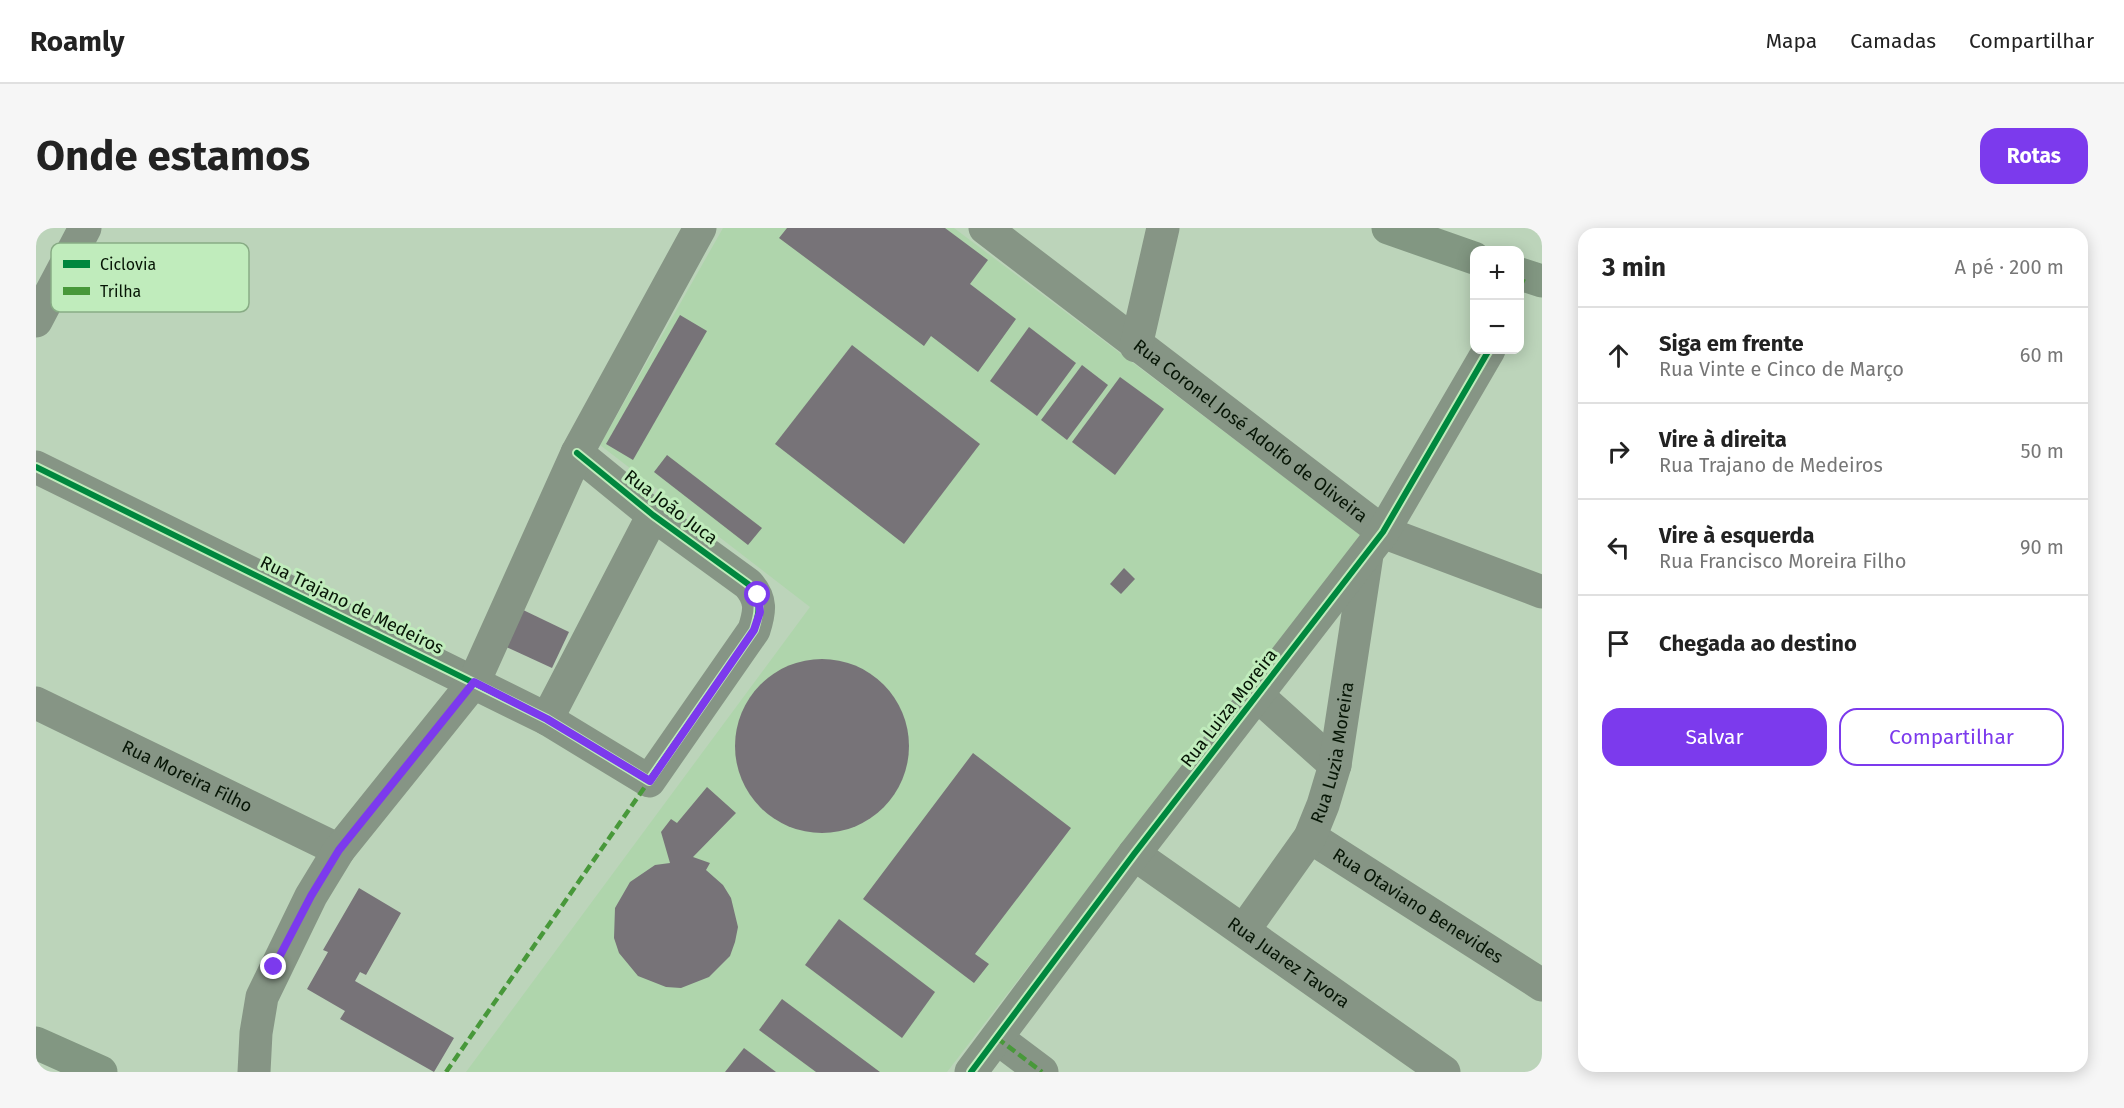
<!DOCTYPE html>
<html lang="pt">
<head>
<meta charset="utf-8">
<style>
  body { margin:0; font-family:"Fira Sans",sans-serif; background:#f6f6f6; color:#222 }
  .controls { position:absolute; right:18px; top:18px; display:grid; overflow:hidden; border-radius:12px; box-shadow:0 3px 15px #0003 }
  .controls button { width:54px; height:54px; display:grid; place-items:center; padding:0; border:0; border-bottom:2px solid #e0e0e0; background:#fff; color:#222; font:30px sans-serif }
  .stop { position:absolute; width:18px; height:18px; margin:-14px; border:4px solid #7c3aed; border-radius:50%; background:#fff }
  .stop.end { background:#7c3aed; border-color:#fff; box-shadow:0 2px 6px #0008 }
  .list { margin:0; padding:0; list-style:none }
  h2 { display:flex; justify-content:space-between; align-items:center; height:78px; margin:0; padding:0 24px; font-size:26px }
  h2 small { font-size:20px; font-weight:400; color:#767676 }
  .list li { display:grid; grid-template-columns:39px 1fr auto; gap:18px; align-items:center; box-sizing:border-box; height:96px; padding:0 24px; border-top:2px solid #e0e0e0 }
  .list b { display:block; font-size:22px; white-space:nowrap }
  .list p { margin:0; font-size:20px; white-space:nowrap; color:#767676 }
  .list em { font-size:20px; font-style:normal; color:#767676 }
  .actions { display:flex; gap:12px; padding:18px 24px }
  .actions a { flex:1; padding:14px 0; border:2px solid #7c3aed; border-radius:18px; text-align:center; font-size:21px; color:#7c3aed }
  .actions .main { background:#7c3aed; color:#fff }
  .icon { flex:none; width:33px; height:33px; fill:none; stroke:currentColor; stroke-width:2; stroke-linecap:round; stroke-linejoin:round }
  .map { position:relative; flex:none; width:1506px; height:844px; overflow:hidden; border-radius:18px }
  header { display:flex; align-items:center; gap:36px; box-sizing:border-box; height:84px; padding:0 30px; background:#fff; border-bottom:2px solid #e0e0e0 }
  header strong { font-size:28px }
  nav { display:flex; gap:33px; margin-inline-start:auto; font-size:21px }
  .intro { display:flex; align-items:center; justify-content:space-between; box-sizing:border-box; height:144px; padding:0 36px }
  h1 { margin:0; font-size:42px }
  .button { padding:15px 27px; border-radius:18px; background:#7c3aed; color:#fff; font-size:21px; font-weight:700 }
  main { display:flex; gap:36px; padding:0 36px }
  aside { flex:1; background:#fff; border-radius:18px; box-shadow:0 3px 15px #0003 }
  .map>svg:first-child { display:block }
  .built { fill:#afd5ac }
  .building { fill:#777378 }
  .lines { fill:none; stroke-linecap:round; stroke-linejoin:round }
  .minor { stroke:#869585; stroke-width:33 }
  .major { stroke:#829782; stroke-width:33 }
  .quiet { stroke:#48983a; stroke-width:4.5; stroke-dasharray:9 4.5; stroke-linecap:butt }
  .cycleway-casing { stroke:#c0ecbc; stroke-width:10 }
  .cycleway { stroke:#00873e; stroke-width:6 }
  .route { stroke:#7c3aed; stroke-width:8 }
  .labels { text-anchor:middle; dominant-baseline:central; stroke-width:6; stroke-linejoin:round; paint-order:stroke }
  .street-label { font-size:18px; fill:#061505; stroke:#c0ecbc }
  .key { fill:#c0ecbc; stroke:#88ac85; stroke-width:1.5 }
  .key-label { font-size:16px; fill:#061505 }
</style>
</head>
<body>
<header>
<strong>Roamly</strong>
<nav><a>Mapa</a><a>Camadas</a><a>Compartilhar</a></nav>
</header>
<div class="intro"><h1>Onde estamos</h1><a class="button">Rotas</a></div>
<main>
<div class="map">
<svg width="1506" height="844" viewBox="0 0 1506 844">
  <rect width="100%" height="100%" fill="#bcd4ba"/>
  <polygon class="built" points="687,0 918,0 1325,307 911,844 430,844 774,379 564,217"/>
  <g class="building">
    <polygon points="751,0 909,0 952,32 934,56 980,91 942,144 895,108 888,118 743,10"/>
    <polygon points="644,87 671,103 597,232 570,216"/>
    <polygon points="993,99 1040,135 1001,188 954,153"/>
    <polygon points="816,117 944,216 868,316 739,216"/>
    <polygon points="1046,137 1072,157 1031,212 1005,192"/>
    <polygon points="1084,149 1128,181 1079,247 1036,214"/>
    <polygon points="631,227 726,300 712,317 618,244"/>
    <polygon points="1088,340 1099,351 1085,366 1074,356"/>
    <polygon points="483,380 533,404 516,440 466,417"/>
    <circle cx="786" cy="518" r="87"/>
    <polygon points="937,525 1035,600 939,726 953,736 938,755 827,671"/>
    <polygon points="671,559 700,585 657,629 674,635 670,642 687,657 695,670 702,699 699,714 694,728 673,749 645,760 630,759 602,748 583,725 578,710 579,680 594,654 619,637 634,635 625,604 635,591 641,595"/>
    <polygon points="323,660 365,685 330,747 324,744 319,753 418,810 398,844 304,791 309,783 271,761 292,724 287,722"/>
    <polygon points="803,691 899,764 866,810 769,737"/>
    <polygon points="746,771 844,844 780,844 723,802"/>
    <polygon points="708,820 740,844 689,844"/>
  </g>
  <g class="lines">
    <g class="minor">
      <path id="s1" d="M949,0L1347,304L1506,364"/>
      <polyline points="0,93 49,0"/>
      <polyline points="1100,118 1127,0"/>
      <path d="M0,239L511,491L613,553L718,402C724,383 726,372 712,356L617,287L541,225"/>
      <polyline points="1222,468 1299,537"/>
      <path id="s2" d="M0,475L303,622"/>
      <polyline points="511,491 617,287"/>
      <path id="s3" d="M1274,609L1506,757"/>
      <path id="s4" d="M1098,626L1408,844"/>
      <path id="s5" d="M1208,702L1274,609L1287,577L1299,537L1331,327"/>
      <polyline points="961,810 1006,844"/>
      <polyline points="218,844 220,805 226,769 275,668 303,622 438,454 541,225 664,0"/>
      <polyline points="935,844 1098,626 1347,304 1453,122"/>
    </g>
    <g class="major">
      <polyline points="1352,0 1438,30"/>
      <polyline points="1484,46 1506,53"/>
      <polyline points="0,815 65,844"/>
    </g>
    <g class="quiet">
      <polyline points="1484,59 1489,48"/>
      <polyline points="961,810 1006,844"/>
      <polyline points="410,844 613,553"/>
    </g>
    <g class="cycleway-casing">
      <g id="cycleway">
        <path d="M0,239L511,491L613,553L718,402C724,383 726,372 712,356L617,287L541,225"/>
        <polyline points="935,844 1098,626 1347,304 1453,122"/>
      </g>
    </g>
    <use href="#cycleway" class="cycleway"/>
  </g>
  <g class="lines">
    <polyline class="route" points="238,739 275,668 303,622 438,454 511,491 614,553 718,402 724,384 722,367"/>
  </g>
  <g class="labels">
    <g class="street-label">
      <text stroke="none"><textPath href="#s1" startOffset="334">Rua Coronel José Adolfo de Oliveira</textPath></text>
      <text transform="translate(635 279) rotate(37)">Rua João Juca</text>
      <text transform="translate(316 377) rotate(26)">Rua Trajano de Medeiros</text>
      <text transform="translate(1193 480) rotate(-52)">Rua Luiza Moreira</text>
      <text stroke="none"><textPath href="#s5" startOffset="202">Rua Luzia Moreira</textPath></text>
      <text stroke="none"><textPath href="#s2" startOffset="168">Rua Moreira Filho</textPath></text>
      <text stroke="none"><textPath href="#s3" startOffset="128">Rua Otaviano Benevides</textPath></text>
      <text stroke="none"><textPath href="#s4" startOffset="189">Rua Juarez Tavora</textPath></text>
    </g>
  </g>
  <rect x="15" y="15" width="198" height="69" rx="9" class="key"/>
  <rect x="27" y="32" width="27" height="8" fill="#00873e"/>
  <rect x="27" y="59" width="27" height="8" fill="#48983a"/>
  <g class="key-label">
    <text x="64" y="42">Ciclovia</text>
    <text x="64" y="69">Trilha</text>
  </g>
</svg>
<div class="controls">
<button>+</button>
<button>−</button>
</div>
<div class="stop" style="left:722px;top:367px"></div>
<div class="stop end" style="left:238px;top:739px"></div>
</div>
<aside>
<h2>3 min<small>A pé · 200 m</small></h2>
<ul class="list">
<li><svg class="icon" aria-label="ahead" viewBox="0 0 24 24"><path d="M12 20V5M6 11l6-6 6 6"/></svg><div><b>Siga em frente</b><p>Rua Vinte e Cinco de Março</p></div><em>60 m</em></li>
<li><svg class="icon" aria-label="right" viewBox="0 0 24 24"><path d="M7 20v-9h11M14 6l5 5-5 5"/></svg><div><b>Vire à direita</b><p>Rua Trajano de Medeiros</p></div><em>50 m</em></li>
<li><svg class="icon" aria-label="left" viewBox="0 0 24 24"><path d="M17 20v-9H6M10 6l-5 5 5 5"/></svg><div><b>Vire à esquerda</b><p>Rua Francisco Moreira Filho</p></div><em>90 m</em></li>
<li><svg class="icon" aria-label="arrive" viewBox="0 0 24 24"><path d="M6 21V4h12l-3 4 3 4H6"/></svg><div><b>Chegada ao destino</b></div></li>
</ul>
<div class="actions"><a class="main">Salvar</a><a>Compartilhar</a></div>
</aside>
</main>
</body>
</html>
